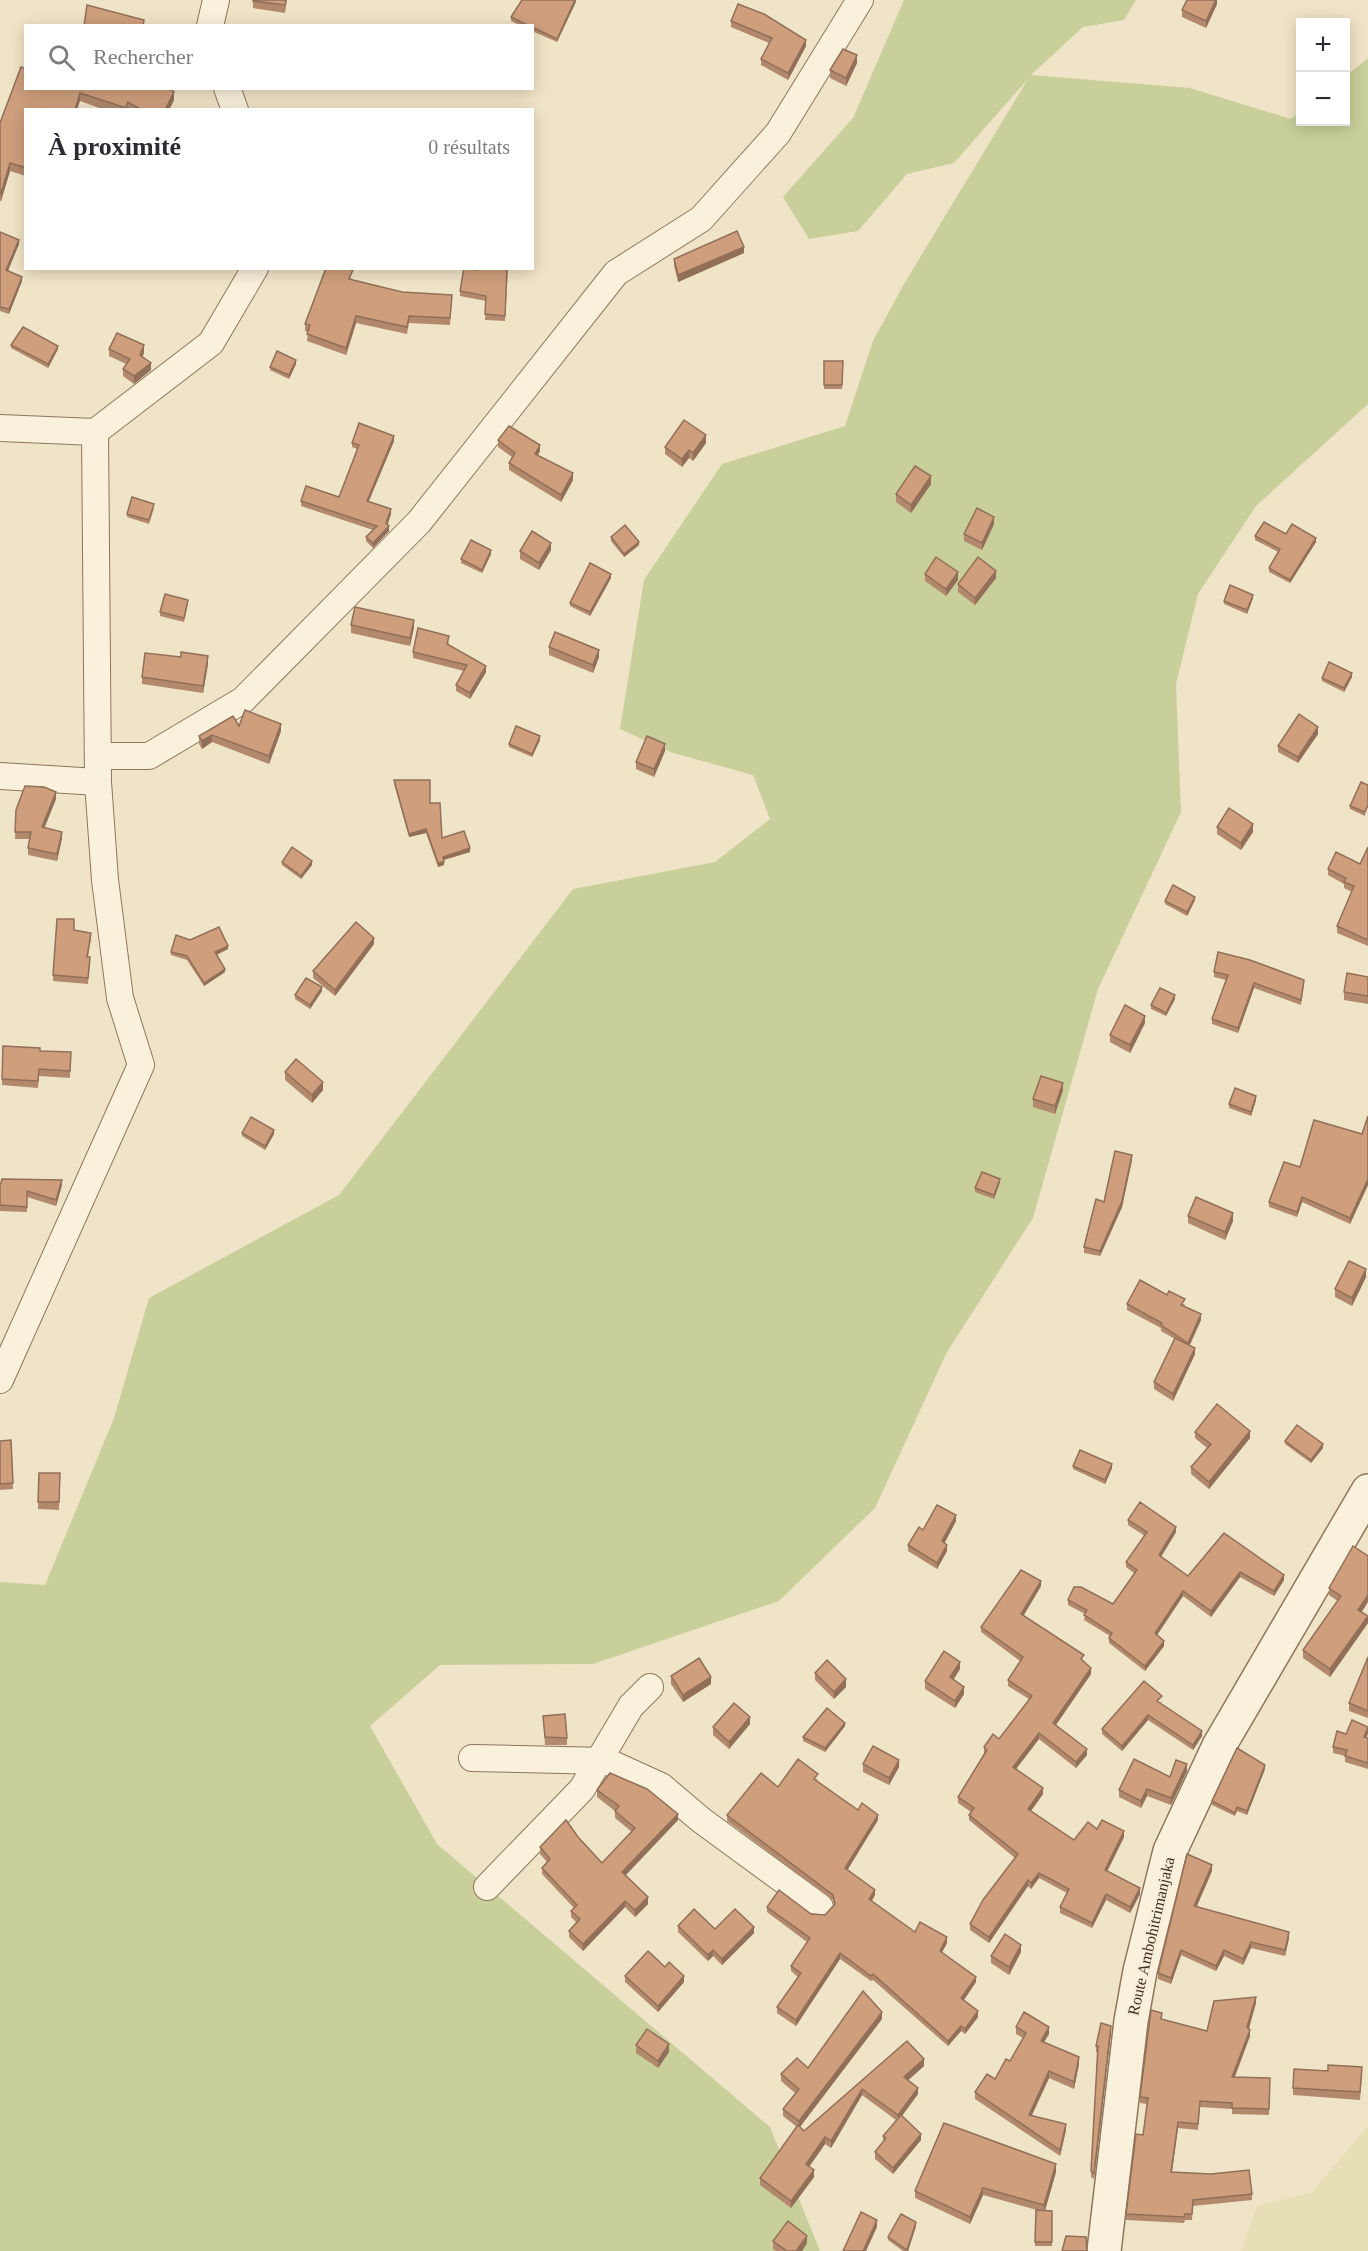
<!DOCTYPE html>
<html lang="fr">
<head>
<meta charset="utf-8">
<style>
  body { margin:0; font-family:"Times New Roman",serif; background:#f7f7f7; color:#2b2b33 }
  .controls { position:absolute; right:18px; top:18px; display:grid; overflow:hidden; border-radius:0px; box-shadow:0 3px 15px #0003 }
  .controls button { width:54px; height:54px; display:grid; place-items:center; padding:0; border:0; border-bottom:2px solid #e1e1e2; background:#fff; color:#2b2b33; font:30px sans-serif }
  .list { margin:0; padding:0; list-style:none }
  h2 { display:flex; justify-content:space-between; align-items:center; height:78px; margin:0; padding:0 24px; font-size:26px }
  h2 small { font-size:20px; font-weight:400; color:#7c7c81 }
  .icon { flex:none; width:33px; height:33px; fill:none; stroke:currentColor; stroke-width:2; stroke-linecap:round; stroke-linejoin:round }
  .map { position:relative; flex:none; width:1368px; height:2251px; overflow:hidden }
  .search { position:absolute; background:#fff; box-shadow:0 3px 15px #0003; left:24px; top:24px; width:510px; height:66px; display:flex; align-items:center; gap:15px; box-sizing:border-box; padding:0 21px; border-radius:0px; color:#7c7c81; font-size:22px }
  .panel { position:absolute; background:#fff; box-shadow:0 3px 15px #0003; left:24px; top:108px; width:510px; height:162px; border-radius:0px }
  .map>svg:first-child { display:block }
  .farmland { fill:#e6deb5 }
  .green { fill:#c9cf9b }
  .lines { fill:none; stroke-linecap:round; stroke-linejoin:round }
  .minor-casing { stroke:#8d765c; stroke-width:28 }
  .tertiary-casing { stroke:#8d765c; stroke-width:36 }
  .minor { stroke:#faf1dc; stroke-width:26 }
  .tertiary { stroke:#faf1dc; stroke-width:33 }
  .wall { fill:#b2896c }
  .shaded-wall { fill:#916f58 }
  .building { fill:#cf9f7d; stroke:#916f58; stroke-width:1.5 }
  .labels { text-anchor:middle; dominant-baseline:central; stroke-width:5; stroke-linejoin:round; paint-order:stroke }
  .street-label { font-size:16px; fill:#3d2e20; stroke:#f7eed8 }
</style>
</head>
<body>
<div class="map">
<svg width="1368" height="2251" viewBox="0 0 1368 2251">
  <rect width="100%" height="100%" fill="#f0e4c8"/>
  <polygon class="farmland" points="1368,2126 1368,2251 1241,2251 1257,2206 1312,2192"/>
  <polygon class="green" points="904,0 1136,0 1124,20 1083,27 1031,75 1190,88 1291,119 1300,112 1300,122 1346,122 1346,76 1368,58 1368,404 1256,506 1198,594 1176,684 1181,812 1098,989 1033,1218 947,1352 875,1508 779,1601 593,1664 440,1665 370,1726 437,1844 770,2127 820,2251 0,2251 0,1582 45,1585 114,1418 149,1298 339,1195 573,889 715,862 770,819 753,775 670,752 620,729 644,580 722,464 845,426 873,341 904,284 1028,79 954,163 907,174 858,231 809,239 783,197 853,118"/>
  <g class="lines">
    <g class="minor-casing">
      <g id="minor">
        <polyline points="210,26 216,0"/>
        <polyline points="227,88 235,110"/>
        <polyline points="0,428 95,432 98,782 105,880 120,998 141,1065 0,1380"/>
        <polyline points="95,432 211,343 255,268"/>
        <polyline points="98,756 149,756 243,700 419,522 616,273 701,219 778,133 860,0"/>
        <polyline points="0,776 98,782"/>
        <polyline points="472,1758 606,1761 661,1786 701,1820 820,1907"/>
        <polyline points="487,1887 582,1789 631,1706 650,1687"/>
      </g>
    </g>
    <g class="tertiary-casing">
      <polyline id="tertiary" points="1104,2251 1131,2021 1140,1971 1170,1851 1219,1746 1368,1491"/>
    </g>
    <use href="#minor" class="minor"/>
    <use href="#tertiary" class="tertiary"/>
  </g>
  <g class="wall">
    <polygon points="253,0 287,0 285,13 253,8"/>
    <polygon points="576,0 557,42 532,31 532,26 521,26 511,21 511,17"/>
    <polygon points="1217,0 1217,4 1206,28 1182,17 1182,10"/>
    <polygon points="731,21 806,46 788,80 761,65 761,59 769,43 731,27"/>
    <polygon points="857,63 846,86 830,78 830,70"/>
    <polygon points="26,88 174,100 169,110 105,110 80,101 26,110 26,176 10,171 1,201 0,201 0,123"/>
    <polygon points="0,232 19,244 8,271 22,281 9,314 0,311"/>
    <polygon points="744,253 678,282 674,266 674,259"/>
    <polygon points="508,268 505,321 485,320 486,301 460,296 460,291 477,270"/>
    <polygon points="353,277 351,280 402,292 452,301 450,325 409,323 407,334 356,323 346,355 307,341 308,332 305,331 305,324"/>
    <polygon points="11,345 58,349 48,368 11,348"/>
    <polygon points="109,349 144,353 142,357 151,370 134,384 123,376 123,369 126,364 109,356"/>
    <polygon points="824,361 843,361 842,389 824,389"/>
    <polygon points="296,364 289,379 270,370 270,367"/>
    <polygon points="498,440 540,451 538,455 573,480 561,502 509,470 509,463 512,457 498,447"/>
    <polygon points="394,441 369,501 391,514 388,524 389,531 373,548 366,541 366,537 373,530 301,506 301,501 339,497 357,449 352,447 352,443"/>
    <polygon points="706,443 693,461 689,458 682,467 665,454 665,447"/>
    <polygon points="931,484 911,513 896,502 896,494"/>
    <polygon points="154,508 149,524 127,517 127,514"/>
    <polygon points="994,524 982,550 964,541 964,534"/>
    <polygon points="1255,536 1316,542 1290,583 1269,572 1269,568 1278,552 1255,540"/>
    <polygon points="611,537 639,545 624,557 611,541"/>
    <polygon points="551,550 539,570 520,559 520,551"/>
    <polygon points="491,554 482,573 461,563 461,559"/>
    <polygon points="925,574 958,580 946,596 925,581"/>
    <polygon points="611,578 590,616 570,606 570,603"/>
    <polygon points="996,578 975,605 958,592 958,584"/>
    <polygon points="1253,598 1247,614 1224,604 1224,601"/>
    <polygon points="188,603 184,622 160,616 160,612"/>
    <polygon points="351,625 414,627 410,646 351,633"/>
    <polygon points="449,642 448,645 486,672 470,699 456,691 456,685 464,671 413,658 413,652"/>
    <polygon points="549,647 599,657 593,673 549,655"/>
    <polygon points="208,664 203,693 142,684 142,677"/>
    <polygon points="1352,677 1344,692 1322,681 1322,678"/>
    <polygon points="239,726 281,731 269,764 212,742 202,749 199,744 199,736"/>
    <polygon points="1318,734 1298,763 1278,752 1278,746"/>
    <polygon points="540,740 532,757 509,747 509,744"/>
    <polygon points="665,751 654,777 636,769 636,762"/>
    <polygon points="394,780 430,803 442,838 470,852 444,860 444,865 438,867 426,833 409,837 394,784"/>
    <polygon points="1368,785 1365,816 1350,809 1350,806"/>
    <polygon points="56,799 44,828 62,838 57,861 28,855 28,848 30,839 15,839 16,810"/>
    <polygon points="1217,827 1253,832 1241,850 1217,834"/>
    <polygon points="1368,847 1368,946 1337,933 1337,926 1352,892 1344,888 1344,884 1328,875 1328,869 1360,864"/>
    <polygon points="282,862 312,865 301,879 282,865"/>
    <polygon points="1195,900 1187,916 1165,904 1165,901"/>
    <polygon points="74,931 91,939 88,957 90,963 88,984 53,981 53,975"/>
    <polygon points="190,940 228,949 217,955 225,972 204,986 187,960 171,955 171,952"/>
    <polygon points="374,944 335,996 313,978 313,971"/>
    <polygon points="1214,972 1304,985 1301,1005 1254,988 1238,1033 1212,1024 1212,1019 1226,980 1214,977"/>
    <polygon points="1368,977 1368,1004 1344,1000 1344,992"/>
    <polygon points="322,991 310,1009 295,999 295,995"/>
    <polygon points="1175,999 1166,1016 1151,1009 1151,1005"/>
    <polygon points="1145,1023 1130,1053 1110,1042 1110,1035"/>
    <polygon points="40,1051 71,1052 70,1078 39,1076 38,1088 2,1085 2,1079"/>
    <polygon points="285,1072 323,1090 312,1103 285,1080"/>
    <polygon points="1063,1090 1055,1114 1033,1107 1033,1099"/>
    <polygon points="1256,1100 1251,1116 1229,1108 1229,1104"/>
    <polygon points="1368,1116 1368,1185 1350,1224 1302,1202 1297,1217 1269,1207 1269,1202 1300,1167 1362,1134"/>
    <polygon points="242,1133 274,1134 265,1150 242,1136"/>
    <polygon points="1132,1160 1122,1207 1100,1256 1084,1253 1084,1247 1104,1202"/>
    <polygon points="1000,1182 994,1199 975,1192 975,1188"/>
    <polygon points="0,1183 62,1185 56,1206 27,1197 27,1212 0,1211"/>
    <polygon points="1188,1216 1233,1221 1225,1240 1188,1223"/>
    <polygon points="1366,1277 1352,1306 1335,1297 1335,1289"/>
    <polygon points="1127,1304 1185,1304 1184,1306 1201,1320 1190,1345 1195,1354 1173,1401 1154,1389 1154,1382 1175,1339 1161,1331 1161,1328 1127,1310"/>
    <polygon points="1195,1432 1250,1438 1209,1489 1191,1474 1191,1467 1207,1448 1195,1438"/>
    <polygon points="11,1440 13,1489 0,1490 0,1441"/>
    <polygon points="1285,1441 1323,1448 1311,1463 1285,1444"/>
    <polygon points="1073,1466 1112,1468 1105,1484 1073,1469"/>
    <polygon points="39,1473 60,1473 59,1510 38,1509"/>
    <polygon points="1128,1520 1176,1532 1161,1557 1188,1576 1224,1533 1284,1580 1274,1596 1240,1577 1211,1617 1183,1596 1157,1635 1164,1646 1145,1671 1109,1643 1109,1638 1110,1636 1084,1620 1085,1614 1068,1605 1068,1600 1113,1604 1134,1573 1126,1567 1126,1562 1145,1536 1128,1525"/>
    <polygon points="956,1521 944,1543 947,1551 937,1569 908,1551 908,1545 923,1530"/>
    <polygon points="1353,1546 1362,1612 1368,1623 1330,1677 1303,1658 1303,1650 1338,1601 1329,1595 1329,1588"/>
    <polygon points="1041,1586 1023,1616 1084,1661 1091,1674 1056,1725 1087,1755 1076,1768 1039,1739 1016,1769 1043,1794 1031,1811 1074,1840 1097,1829 1124,1837 1107,1871 1140,1894 1130,1913 1106,1900 1092,1928 1060,1913 1060,1907 1067,1893 1039,1878 1031,1889 1028,1886 989,1943 970,1930 970,1924 1015,1858 969,1820 969,1815 971,1812 958,1803 958,1797 985,1754 984,1753 984,1747 999,1739 1029,1699 1008,1686 1008,1680 1020,1661 981,1632 981,1627"/>
    <polygon points="1368,1657 1368,1718 1349,1711 1349,1703"/>
    <polygon points="960,1669 954,1679 964,1694 955,1708 925,1689 925,1681"/>
    <polygon points="815,1673 846,1687 834,1699 815,1680"/>
    <polygon points="671,1676 711,1684 683,1702 671,1684"/>
    <polygon points="1162,1701 1160,1703 1202,1736 1193,1750 1148,1720 1122,1751 1102,1734 1102,1729"/>
    <polygon points="543,1716 567,1738 567,1745 545,1745"/>
    <polygon points="750,1724 729,1749 713,1735 713,1727"/>
    <polygon points="845,1726 825,1752 803,1741 803,1737"/>
    <polygon points="1366,1738 1368,1738 1368,1769 1345,1762 1345,1756 1333,1753 1333,1747"/>
    <polygon points="863,1764 899,1767 889,1785 863,1772"/>
    <polygon points="1265,1769 1247,1815 1237,1811 1235,1816 1212,1805 1212,1801"/>
    <polygon points="1187,1771 1171,1805 1147,1796 1141,1808 1119,1797 1119,1790"/>
    <polygon points="818,1779 817,1781 858,1810 878,1820 847,1870 875,1895 872,1901 915,1932 947,1943 942,1952 976,1982 964,2000 978,2017 965,2034 961,2031 948,2046 873,1980 871,1981 840,1959 796,2026 777,2013 777,2007 798,1977 791,1971 791,1966 807,1942 767,1912 767,1907 825,1915 834,1905 833,1900 727,1821 727,1815 778,1787"/>
    <polygon points="597,1790 678,1820 626,1875 648,1904 635,1917 625,1907 583,1951 569,1937 569,1931 576,1922 571,1917 571,1911 574,1908 542,1874 542,1868 547,1862 540,1854 540,1847 578,1837 602,1863 632,1832 615,1818 615,1811 597,1797"/>
    <polygon points="1212,1871 1197,1906 1289,1938 1285,1956 1251,1948 1243,1965 1224,1956 1216,1971 1181,1955 1171,1984 1158,1979 1158,1973"/>
    <polygon points="678,1926 715,1929 754,1933 722,1965 713,1956 708,1961 678,1932"/>
    <polygon points="1021,1952 1009,1975 991,1963 991,1956"/>
    <polygon points="665,1967 684,1982 658,2012 625,1982 625,1976"/>
    <polygon points="1256,2003 1249,2029 1250,2036 1235,2077 1270,2078 1269,2115 1232,2114 1232,2109 1200,2107 1198,2130 1178,2128 1172,2172 1252,2194 1252,2200 1193,2206 1192,2220 1185,2220 1184,2223 1126,2220 1126,2214 1143,2135 1147,2104 1140,2103 1140,2097 1162,2019 1207,2031"/>
    <polygon points="882,2019 800,2127 804,2131 907,2041 924,2066 908,2080 918,2094 902,2116 921,2140 893,2174 875,2159 875,2152 883,2142 883,2136 896,2120 862,2095 831,2148 825,2144 809,2167 814,2177 791,2208 760,2185 760,2178 797,2127 783,2116 783,2109 795,2093 781,2081 781,2074 808,2068"/>
    <polygon points="1016,2027 1049,2034 1044,2042 1079,2064 1074,2089 1049,2078 1032,2115 1066,2130 1060,2156 975,2099 975,2092 995,2079 1010,2061 1023,2038 1016,2034"/>
    <polygon points="1111,2032 1094,2179 1091,2177 1091,2171 1098,2053 1096,2052 1096,2046"/>
    <polygon points="636,2045 669,2052 658,2068 636,2053"/>
    <polygon points="1362,2074 1360,2100 1293,2095 1293,2088"/>
    <polygon points="1056,2172 1045,2211 1052,2211 1052,2246 1035,2246 1036,2210 1037,2210 983,2195 970,2224 915,2198 915,2191"/>
    <polygon points="916,2226 908,2251 903,2251 888,2240 888,2237"/>
    <polygon points="773,2241 807,2243 802,2251 776,2251 773,2249"/>
  </g>
  <g class="shaded-wall">
    <polygon points="575,0 576,0 576,2 557,42 557,39"/>
    <polygon points="1216,0 1217,0 1217,4 1206,28 1206,21"/>
    <polygon points="806,40 806,46 788,80 788,73"/>
    <polygon points="857,55 857,63 846,86 846,78"/>
    <polygon points="174,92 174,100 169,110 165,110"/>
    <polygon points="80,93 80,101 77,110 75,110"/>
    <polygon points="10,163 10,171 1,201 1,193"/>
    <polygon points="19,240 19,244 6,275 6,270"/>
    <polygon points="744,247 744,253 678,282 678,275"/>
    <polygon points="22,277 22,281 9,314 9,309"/>
    <polygon points="356,316 356,323 346,355 346,348"/>
    <polygon points="144,345 144,353 140,362 140,355"/>
    <polygon points="58,346 58,349 48,368 48,364"/>
    <polygon points="296,360 296,364 289,379 289,375"/>
    <polygon points="151,363 151,370 134,384 134,376"/>
    <polygon points="706,435 706,443 693,461 693,453"/>
    <polygon points="394,436 394,441 367,505 367,501"/>
    <polygon points="540,445 540,451 535,460 535,454"/>
    <polygon points="689,450 689,458 682,467 682,459"/>
    <polygon points="573,473 573,480 561,502 561,495"/>
    <polygon points="931,476 931,484 911,513 911,505"/>
    <polygon points="391,509 391,514 386,528 386,523"/>
    <polygon points="994,517 994,524 982,550 982,543"/>
    <polygon points="389,526 389,531 373,548 373,543"/>
    <polygon points="1316,538 1316,542 1290,583 1290,580"/>
    <polygon points="639,542 639,545 624,557 624,554"/>
    <polygon points="551,543 551,550 539,570 539,563"/>
    <polygon points="491,550 491,554 482,573 482,570"/>
    <polygon points="996,571 996,578 975,605 975,598"/>
    <polygon points="958,572 958,580 946,596 946,589"/>
    <polygon points="611,574 611,578 590,616 590,612"/>
    <polygon points="1253,595 1253,598 1247,614 1247,610"/>
    <polygon points="414,620 414,627 410,646 410,638"/>
    <polygon points="599,650 599,657 593,673 593,665"/>
    <polygon points="208,656 208,664 203,693 203,686"/>
    <polygon points="486,666 486,672 470,699 470,693"/>
    <polygon points="1352,673 1352,677 1344,692 1344,688"/>
    <polygon points="281,724 281,731 269,764 269,756"/>
    <polygon points="1318,727 1318,734 1298,763 1298,757"/>
    <polygon points="212,735 212,742 202,749 202,741"/>
    <polygon points="540,736 540,740 532,757 532,754"/>
    <polygon points="665,744 665,751 654,777 654,769"/>
    <polygon points="56,792 56,799 42,834 42,827"/>
    <polygon points="1253,824 1253,832 1241,850 1241,843"/>
    <polygon points="426,829 426,833 409,837 409,834"/>
    <polygon points="62,832 62,838 57,861 57,854"/>
    <polygon points="470,848 470,852 443,860 443,857"/>
    <polygon points="312,861 312,865 301,879 301,876"/>
    <polygon points="444,862 444,865 438,867 438,863"/>
    <polygon points="1195,897 1195,900 1187,916 1187,912"/>
    <polygon points="374,938 374,944 335,996 335,990"/>
    <polygon points="228,946 228,949 215,955 215,952"/>
    <polygon points="225,969 225,972 204,986 204,983"/>
    <polygon points="1254,983 1254,988 1238,1033 1238,1028"/>
    <polygon points="322,987 322,991 310,1009 310,1005"/>
    <polygon points="1175,995 1175,999 1166,1016 1166,1013"/>
    <polygon points="1145,1016 1145,1023 1130,1053 1130,1045"/>
    <polygon points="323,1082 323,1090 312,1103 312,1095"/>
    <polygon points="1063,1083 1063,1090 1055,1114 1055,1106"/>
    <polygon points="1256,1096 1256,1100 1251,1116 1251,1112"/>
    <polygon points="274,1130 274,1134 265,1150 265,1146"/>
    <polygon points="1132,1155 1132,1160 1122,1207 1100,1256 1100,1251"/>
    <polygon points="1000,1179 1000,1182 994,1199 994,1195"/>
    <polygon points="1368,1179 1368,1185 1350,1224 1350,1218"/>
    <polygon points="62,1180 62,1185 56,1206 56,1200"/>
    <polygon points="1302,1197 1302,1202 1297,1217 1297,1212"/>
    <polygon points="1233,1213 1233,1221 1225,1240 1225,1232"/>
    <polygon points="1366,1269 1366,1277 1352,1306 1352,1298"/>
    <polygon points="1201,1314 1201,1320 1188,1348 1188,1343"/>
    <polygon points="1195,1348 1195,1354 1173,1401 1173,1394"/>
    <polygon points="1250,1431 1250,1438 1209,1489 1209,1482"/>
    <polygon points="1323,1444 1323,1448 1311,1463 1311,1460"/>
    <polygon points="1112,1464 1112,1468 1105,1484 1105,1480"/>
    <polygon points="956,1515 956,1521 942,1548 942,1541"/>
    <polygon points="1176,1527 1176,1532 1159,1560 1159,1555"/>
    <polygon points="947,1545 947,1551 937,1569 937,1563"/>
    <polygon points="1240,1572 1240,1577 1211,1617 1211,1611"/>
    <polygon points="1284,1575 1284,1580 1274,1596 1274,1591"/>
    <polygon points="1041,1581 1041,1586 1021,1620 1021,1614"/>
    <polygon points="1183,1591 1183,1596 1155,1638 1155,1633"/>
    <polygon points="1368,1595 1368,1602 1358,1618 1358,1610"/>
    <polygon points="1368,1616 1368,1623 1330,1677 1330,1669"/>
    <polygon points="1164,1641 1164,1646 1145,1671 1145,1666"/>
    <polygon points="960,1662 960,1669 950,1684 950,1677"/>
    <polygon points="1091,1668 1091,1674 1053,1729 1053,1723"/>
    <polygon points="711,1677 711,1684 683,1702 683,1695"/>
    <polygon points="846,1679 846,1687 834,1699 834,1692"/>
    <polygon points="964,1687 964,1694 955,1708 955,1701"/>
    <polygon points="1148,1715 1148,1720 1122,1751 1122,1746"/>
    <polygon points="750,1717 750,1724 729,1749 729,1742"/>
    <polygon points="845,1723 845,1726 825,1752 825,1748"/>
    <polygon points="1368,1728 1368,1734 1364,1743 1364,1737"/>
    <polygon points="1202,1731 1202,1736 1193,1750 1193,1745"/>
    <polygon points="1039,1733 1039,1739 1013,1773 1013,1767"/>
    <polygon points="1087,1749 1087,1755 1076,1768 1076,1762"/>
    <polygon points="899,1760 899,1767 889,1785 889,1778"/>
    <polygon points="1187,1764 1187,1771 1171,1805 1171,1798"/>
    <polygon points="1265,1765 1265,1769 1247,1815 1247,1811"/>
    <polygon points="1043,1788 1043,1794 1028,1815 1028,1809"/>
    <polygon points="1147,1789 1147,1796 1141,1808 1141,1801"/>
    <polygon points="678,1814 678,1820 622,1879 622,1872"/>
    <polygon points="878,1815 878,1820 845,1874 845,1868"/>
    <polygon points="1124,1831 1124,1837 1105,1876 1105,1870"/>
    <polygon points="1212,1865 1212,1871 1194,1912 1194,1906"/>
    <polygon points="1039,1873 1039,1878 1031,1889 1031,1883"/>
    <polygon points="1028,1880 1028,1886 989,1943 989,1937"/>
    <polygon points="1140,1888 1140,1894 1130,1913 1130,1907"/>
    <polygon points="875,1890 875,1895 869,1904 869,1899"/>
    <polygon points="1106,1894 1106,1900 1092,1928 1092,1923"/>
    <polygon points="648,1897 648,1904 635,1917 635,1910"/>
    <polygon points="625,1901 625,1907 583,1951 583,1944"/>
    <polygon points="754,1927 754,1933 722,1965 722,1959"/>
    <polygon points="1289,1932 1289,1938 1285,1956 1285,1950"/>
    <polygon points="947,1937 947,1943 940,1956 940,1951"/>
    <polygon points="1251,1942 1251,1948 1243,1965 1243,1959"/>
    <polygon points="1021,1945 1021,1952 1009,1975 1009,1967"/>
    <polygon points="713,1950 713,1956 708,1961 708,1955"/>
    <polygon points="1181,1950 1181,1955 1171,1984 1171,1978"/>
    <polygon points="1224,1950 1224,1956 1216,1971 1216,1966"/>
    <polygon points="840,1953 840,1959 796,2026 796,2020"/>
    <polygon points="684,1976 684,1982 658,2012 658,2006"/>
    <polygon points="976,1977 976,1982 961,2004 961,1998"/>
    <polygon points="1256,1997 1256,2003 1247,2033 1247,2027"/>
    <polygon points="978,2011 978,2017 965,2034 965,2029"/>
    <polygon points="882,2012 882,2019 799,2128 799,2121"/>
    <polygon points="961,2026 961,2031 948,2046 948,2041"/>
    <polygon points="1111,2026 1111,2032 1094,2179 1094,2173"/>
    <polygon points="1049,2027 1049,2034 1041,2047 1041,2041"/>
    <polygon points="1250,2030 1250,2036 1232,2083 1232,2077"/>
    <polygon points="669,2044 669,2052 658,2068 658,2061"/>
    <polygon points="1079,2057 1079,2064 1074,2089 1074,2082"/>
    <polygon points="924,2059 924,2066 904,2084 904,2077"/>
    <polygon points="1049,2071 1049,2078 1029,2121 1029,2115"/>
    <polygon points="918,2088 918,2094 898,2121 898,2115"/>
    <polygon points="862,2089 862,2095 831,2148 831,2141"/>
    <polygon points="1178,2122 1178,2128 1171,2178 1171,2172"/>
    <polygon points="1066,2124 1066,2130 1060,2156 1060,2150"/>
    <polygon points="921,2134 921,2140 893,2174 893,2168"/>
    <polygon points="825,2137 825,2144 806,2171 806,2164"/>
    <polygon points="1056,2164 1056,2172 1044,2213 1044,2205"/>
    <polygon points="814,2170 814,2177 791,2208 791,2201"/>
    <polygon points="983,2188 983,2195 970,2224 970,2217"/>
    <polygon points="877,2220 877,2227 866,2251 863,2251"/>
    <polygon points="916,2222 916,2226 908,2251 907,2251"/>
    <polygon points="807,2236 807,2243 802,2251 796,2251"/>
  </g>
  <g class="building">
    <polygon points="253,0 286,0 285,5 253,1"/>
    <polygon points="522,0 575,0 557,39 532,27 532,26 529,26 511,17"/>
    <polygon points="1187,0 1216,0 1206,21 1182,10"/>
    <polygon points="738,4 764,14 806,40 788,73 761,59 772,38 731,21"/>
    <polygon points="87,5 144,20 143,26 84,26"/>
    <polygon points="843,49 857,55 846,78 830,70"/>
    <polygon points="21,67 26,69 26,88 168,88 174,92 165,110 142,110 128,102 126,108 80,93 75,110 26,110 26,168 10,163 1,193 0,192 0,123"/>
    <polygon points="737,231 744,247 678,275 674,259"/>
    <polygon points="0,232 19,240 6,270 22,277 9,309 0,307"/>
    <polygon points="326,268 348,268 353,270 349,279 402,292 452,295 450,318 409,316 407,327 356,316 346,348 307,334 310,325 305,324"/>
    <polygon points="464,268 477,270 477,268 507,268 505,316 485,314 486,296 460,291"/>
    <polygon points="23,327 58,346 48,364 11,345"/>
    <polygon points="117,333 144,345 140,355 151,363 134,376 123,369 130,359 109,349"/>
    <polygon points="277,351 296,360 289,375 270,367"/>
    <polygon points="824,361 843,361 842,385 824,385"/>
    <polygon points="684,420 706,435 693,453 689,450 682,459 665,447"/>
    <polygon points="359,423 394,436 367,501 391,509 386,523 389,526 373,543 366,537 377,526 301,501 306,486 339,497 359,445 352,443"/>
    <polygon points="509,426 540,445 535,454 573,473 561,495 509,463 515,453 498,440"/>
    <polygon points="915,466 931,476 911,505 896,494"/>
    <polygon points="132,497 154,504 149,520 127,514"/>
    <polygon points="977,508 994,517 982,543 964,534"/>
    <polygon points="1264,522 1286,534 1292,524 1316,538 1290,580 1269,568 1280,549 1255,536"/>
    <polygon points="625,525 639,542 624,554 611,537"/>
    <polygon points="532,531 551,543 539,563 520,551"/>
    <polygon points="471,540 491,550 482,570 461,559"/>
    <polygon points="936,557 958,572 946,589 925,574"/>
    <polygon points="978,557 996,571 975,598 958,584"/>
    <polygon points="590,563 611,574 590,612 570,603"/>
    <polygon points="1230,585 1253,595 1247,610 1224,601"/>
    <polygon points="165,594 188,600 184,618 160,612"/>
    <polygon points="355,607 414,620 410,638 351,625"/>
    <polygon points="418,628 449,636 447,644 486,666 470,693 456,685 467,665 413,652"/>
    <polygon points="555,632 599,650 593,665 549,647"/>
    <polygon points="181,652 208,656 203,686 142,677 145,653 181,657"/>
    <polygon points="1329,662 1352,673 1344,688 1322,678"/>
    <polygon points="245,710 281,724 269,756 212,735 202,741 199,736 233,716 239,726"/>
    <polygon points="1299,714 1318,727 1298,757 1278,746"/>
    <polygon points="516,726 540,736 532,754 509,744"/>
    <polygon points="647,736 665,744 654,769 636,762"/>
    <polygon points="394,780 430,780 430,803 440,803 442,838 464,831 470,848 443,857 444,862 438,863 426,829 409,834"/>
    <polygon points="1361,782 1368,785 1368,805 1365,812 1350,806"/>
    <polygon points="25,786 44,787 56,792 42,827 62,832 57,854 28,848 31,832 15,832 16,810"/>
    <polygon points="1229,808 1253,824 1241,843 1217,827"/>
    <polygon points="292,847 312,861 301,876 282,862"/>
    <polygon points="1368,847 1368,940 1337,926 1354,886 1344,882 1346,878 1328,869 1336,852 1360,864"/>
    <polygon points="1173,885 1195,897 1187,912 1165,901"/>
    <polygon points="57,919 74,919 74,930 91,933 87,957 90,957 88,978 53,975"/>
    <polygon points="356,922 374,938 335,990 313,971"/>
    <polygon points="219,927 228,946 215,952 225,969 204,983 187,956 171,952 176,935 190,940"/>
    <polygon points="1218,952 1250,960 1304,980 1301,1000 1254,983 1238,1028 1212,1019 1228,975 1214,972"/>
    <polygon points="1347,973 1368,977 1368,996 1344,992"/>
    <polygon points="306,978 322,987 310,1005 295,995"/>
    <polygon points="1160,988 1175,995 1166,1013 1151,1005"/>
    <polygon points="1125,1005 1145,1016 1130,1045 1110,1035"/>
    <polygon points="3,1046 40,1048 40,1051 71,1052 70,1071 39,1069 38,1081 2,1079"/>
    <polygon points="296,1059 323,1082 312,1095 285,1072"/>
    <polygon points="1041,1076 1063,1083 1055,1106 1033,1099"/>
    <polygon points="1235,1088 1256,1096 1251,1112 1229,1104"/>
    <polygon points="1368,1116 1368,1179 1350,1218 1302,1197 1297,1212 1269,1202 1284,1162 1300,1167 1314,1120 1362,1134"/>
    <polygon points="251,1117 274,1130 265,1146 242,1133"/>
    <polygon points="1115,1151 1132,1155 1122,1201 1100,1251 1084,1247 1096,1199 1104,1202"/>
    <polygon points="982,1172 1000,1179 994,1195 975,1188"/>
    <polygon points="2,1179 62,1180 56,1200 27,1191 27,1207 0,1205 0,1183 1,1183"/>
    <polygon points="1196,1197 1233,1213 1225,1232 1188,1216"/>
    <polygon points="1349,1261 1366,1269 1352,1298 1335,1289"/>
    <polygon points="1140,1280 1167,1295 1169,1291 1185,1299 1181,1305 1201,1314 1188,1343 1161,1325 1162,1323 1127,1304"/>
    <polygon points="1175,1338 1195,1348 1173,1394 1154,1382"/>
    <polygon points="1217,1404 1250,1431 1209,1482 1191,1467 1211,1444 1195,1432"/>
    <polygon points="1297,1425 1323,1444 1311,1460 1285,1441"/>
    <polygon points="11,1440 13,1483 0,1484 0,1441"/>
    <polygon points="1080,1450 1112,1464 1105,1480 1073,1466"/>
    <polygon points="39,1473 60,1473 59,1502 38,1502"/>
    <polygon points="1140,1502 1176,1527 1159,1555 1188,1576 1224,1533 1284,1575 1274,1591 1240,1572 1211,1611 1183,1591 1155,1633 1164,1641 1145,1666 1109,1638 1112,1633 1084,1615 1087,1610 1068,1600 1074,1587 1081,1587 1113,1604 1137,1570 1126,1562 1147,1532 1128,1520"/>
    <polygon points="937,1505 956,1515 942,1541 947,1545 937,1563 908,1545 919,1527 923,1530"/>
    <polygon points="1353,1546 1368,1556 1368,1595 1358,1610 1368,1616 1330,1669 1303,1650 1341,1596 1329,1588"/>
    <polygon points="1021,1570 1041,1581 1021,1614 1084,1655 1081,1659 1091,1668 1053,1723 1087,1749 1076,1762 1039,1733 1013,1767 1043,1788 1028,1809 1074,1840 1088,1822 1097,1829 1102,1820 1124,1831 1105,1870 1140,1888 1130,1907 1106,1894 1092,1923 1060,1907 1069,1889 1039,1873 1031,1883 1028,1880 989,1937 970,1924 983,1900 1018,1854 969,1815 974,1808 958,1797 987,1750 984,1747 993,1734 999,1739 1032,1696 1008,1680 1023,1657 981,1627"/>
    <polygon points="944,1651 960,1662 950,1677 964,1687 955,1701 925,1681"/>
    <polygon points="1368,1657 1368,1711 1349,1703"/>
    <polygon points="699,1658 711,1677 683,1695 671,1676"/>
    <polygon points="827,1660 846,1679 834,1692 815,1673"/>
    <polygon points="1144,1681 1162,1696 1157,1701 1202,1731 1193,1745 1148,1715 1122,1746 1102,1729"/>
    <polygon points="734,1703 750,1717 729,1742 713,1727"/>
    <polygon points="827,1708 845,1723 825,1748 803,1737"/>
    <polygon points="565,1714 567,1738 545,1737 543,1716"/>
    <polygon points="1352,1720 1368,1727 1364,1737 1368,1738 1368,1763 1345,1756 1347,1750 1333,1747 1337,1731 1346,1734"/>
    <polygon points="873,1746 899,1760 889,1778 863,1764"/>
    <polygon points="1237,1748 1265,1765 1247,1811 1237,1807 1235,1813 1212,1801"/>
    <polygon points="798,1759 818,1774 814,1779 858,1810 862,1803 878,1815 845,1868 875,1890 869,1899 915,1932 920,1922 947,1937 940,1951 976,1977 961,1998 978,2011 965,2029 961,2026 948,2041 873,1974 871,1976 840,1953 796,2020 777,2007 801,1973 791,1966 810,1938 767,1907 779,1890 811,1914 825,1915 835,1904 833,1895 727,1815 761,1773 778,1787"/>
    <polygon points="1134,1759 1170,1777 1176,1760 1187,1764 1171,1798 1147,1789 1141,1801 1119,1790"/>
    <polygon points="610,1773 647,1789 678,1814 622,1872 648,1897 635,1910 625,1901 583,1944 569,1931 580,1919 571,1911 577,1905 542,1868 550,1859 540,1847 566,1820 578,1837 602,1863 635,1828 615,1811 619,1806 597,1790"/>
    <polygon points="1187,1854 1212,1865 1194,1906 1289,1932 1285,1950 1251,1942 1243,1959 1224,1950 1216,1966 1181,1950 1171,1978 1158,1973"/>
    <polygon points="694,1909 715,1929 735,1909 754,1927 722,1959 713,1950 708,1955 678,1926"/>
    <polygon points="1005,1934 1021,1945 1009,1967 991,1956"/>
    <polygon points="648,1951 665,1967 669,1962 684,1976 658,2006 625,1976"/>
    <polygon points="863,1991 882,2012 799,2121 783,2109 799,2089 781,2074 797,2058 808,2068"/>
    <polygon points="1256,1997 1247,2027 1250,2030 1232,2077 1270,2078 1269,2109 1232,2108 1232,2103 1200,2101 1198,2124 1178,2122 1171,2172 1211,2174 1249,2170 1252,2194 1193,2200 1192,2214 1185,2214 1184,2217 1126,2214 1136,2134 1143,2135 1148,2098 1140,2097 1151,2010 1162,2013 1161,2019 1207,2031 1214,2001"/>
    <polygon points="1024,2012 1049,2027 1041,2041 1079,2057 1074,2082 1049,2071 1029,2115 1066,2124 1060,2150 975,2092 987,2074 995,2079 1006,2059 1010,2061 1026,2033 1016,2027"/>
    <polygon points="1101,2023 1111,2026 1094,2173 1091,2171 1098,2046 1096,2046"/>
    <polygon points="647,2029 669,2044 658,2061 636,2045"/>
    <polygon points="907,2041 924,2059 904,2077 918,2088 898,2115 862,2089 831,2141 825,2137 806,2164 814,2170 791,2201 760,2178 798,2125 804,2131"/>
    <polygon points="1328,2065 1362,2067 1360,2092 1293,2088 1294,2069 1328,2071"/>
    <polygon points="901,2115 921,2134 893,2168 875,2152 886,2138 883,2136"/>
    <polygon points="944,2123 1056,2164 1044,2205 983,2188 970,2217 915,2191"/>
    <polygon points="1036,2210 1052,2211 1052,2242 1035,2242"/>
    <polygon points="861,2212 877,2220 863,2251 843,2251"/>
    <polygon points="901,2214 916,2222 907,2250 888,2237"/>
    <polygon points="788,2221 807,2236 796,2251 787,2251 773,2241"/>
    <polygon points="1066,2236 1086,2237 1087,2251 1062,2251"/>
  </g>
  <g class="labels">
    <g class="street-label">
      <text transform="translate(1151 1936) rotate(-77)">Route Ambohitrimanjaka</text>
    </g>
  </g>
</svg>
<div class="controls">
<button>+</button>
<button>−</button>
</div>
<div class="search"><svg class="icon" aria-label="search" viewBox="0 0 24 24"><circle cx="10" cy="10" r="6"/><path d="M15 15l6 6"/></svg>Rechercher</div>
<section class="panel">
<h2>À proximité<small>0 résultats</small></h2>
<ul class="list">
</ul>
</section>
</div>
</body>
</html>
